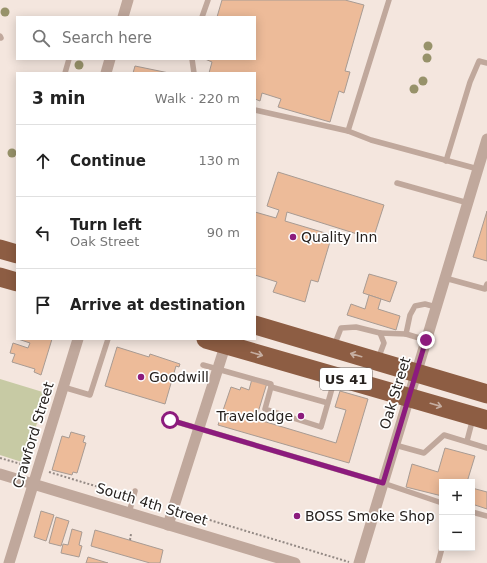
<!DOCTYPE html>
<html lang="en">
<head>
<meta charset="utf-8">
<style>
  body { margin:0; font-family:"DejaVu Sans",sans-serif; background:#f2f2f2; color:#222 }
  .controls { position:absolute; right:12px; bottom:12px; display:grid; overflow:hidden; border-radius:0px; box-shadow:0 2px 10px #0003 }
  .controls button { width:36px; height:36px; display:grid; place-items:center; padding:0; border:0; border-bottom:1px solid #e0e0e0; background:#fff; color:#222; font:20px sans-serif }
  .stop { position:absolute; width:12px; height:12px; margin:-9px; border:3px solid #8c1b7d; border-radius:50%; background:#fff }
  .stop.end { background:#8c1b7d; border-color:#fff; box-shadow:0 1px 4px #0008 }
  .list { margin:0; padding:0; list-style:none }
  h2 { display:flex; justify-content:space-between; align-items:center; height:52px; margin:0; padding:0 16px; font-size:17px }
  h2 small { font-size:13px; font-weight:400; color:#767676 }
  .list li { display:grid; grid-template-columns:26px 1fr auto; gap:12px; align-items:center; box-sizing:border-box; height:72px; padding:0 16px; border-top:1px solid #e0e0e0 }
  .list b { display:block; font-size:15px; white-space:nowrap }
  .list p { margin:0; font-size:13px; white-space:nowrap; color:#767676 }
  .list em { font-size:13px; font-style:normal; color:#767676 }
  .icon { flex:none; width:22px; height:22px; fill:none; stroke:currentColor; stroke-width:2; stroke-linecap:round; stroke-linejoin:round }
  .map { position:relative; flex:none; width:487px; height:563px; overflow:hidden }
  .search { position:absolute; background:#fff; box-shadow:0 2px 10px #0003; left:16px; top:16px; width:240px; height:44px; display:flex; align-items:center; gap:10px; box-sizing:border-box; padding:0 14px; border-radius:0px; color:#767676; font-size:15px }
  .panel { position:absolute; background:#fff; box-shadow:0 2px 10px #0003; left:16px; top:72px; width:240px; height:268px; border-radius:0px }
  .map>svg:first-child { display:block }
  .green { fill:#c7caa4 }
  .building { fill:#edbb99; stroke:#a89b93 }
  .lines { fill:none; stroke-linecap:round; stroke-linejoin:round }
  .path { stroke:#938984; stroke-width:2; stroke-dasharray:2 2; stroke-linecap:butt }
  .lane { stroke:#c0a89c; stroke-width:5.5 }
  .street { stroke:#c0a89c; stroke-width:11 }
  .highway { stroke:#8d5d43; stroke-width:19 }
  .tree { fill:#97926a }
  .oneway { stroke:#c6aea1 }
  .route { stroke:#8c1b7d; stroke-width:5 }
  .poi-dot { fill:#8c1b7d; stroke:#fff; stroke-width:1.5 }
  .labels { text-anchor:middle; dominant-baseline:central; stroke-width:3.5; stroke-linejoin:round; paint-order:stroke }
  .shield { fill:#fff; stroke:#686462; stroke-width:1 }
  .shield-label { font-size:13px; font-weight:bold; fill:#27221f }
  .poi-label { font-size:14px; fill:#27221f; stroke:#fff; text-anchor:start }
  .street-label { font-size:14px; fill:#27221f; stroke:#fff }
</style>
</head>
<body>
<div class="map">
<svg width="487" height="563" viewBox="0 0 487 563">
  <rect width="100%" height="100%" fill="#f4e6de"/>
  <polygon class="green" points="0,379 46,393 25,463 0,455"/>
  <g class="building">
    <polygon points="222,0 345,0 364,5 345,71 350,72 344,93 339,91 330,122 278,107 281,99 262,93 260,101 255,99 255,73 209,73 212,62 205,59 255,59 255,17 217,17"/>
    <polygon points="135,66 169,73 133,73"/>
    <polygon points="278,172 384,205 373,239 287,212 285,221 332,235 318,282 311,280 305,302 273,292 277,282 255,275 255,212 276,218 279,210 267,206"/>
    <polygon points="487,211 487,261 473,257"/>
    <polygon points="369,274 397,282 390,302 363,293"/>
    <polygon points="369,295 381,299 378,309 400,316 396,330 347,315 351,304 365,309"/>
    <polygon points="52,339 41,375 34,372 35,369 12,362 15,354 10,353 13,343 28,348 30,343 18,339"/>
    <polygon points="117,347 149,357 150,354 180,364 179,367 176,366 165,404 105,386"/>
    <polygon points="252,379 267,383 256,419 336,443 346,410 335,407 340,391 368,399 349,463 218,425 231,387 240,390 241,387 249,390"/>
    <polygon points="71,432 85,436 83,442 86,443 77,473 73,472 72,475 52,470 62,436 69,438"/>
    <polygon points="445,448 475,456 467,482 442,482 442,496 406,487 412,464 438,472"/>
    <polygon points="472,488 487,492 487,509 472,504"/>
    <polygon points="41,511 54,515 46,541 34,537"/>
    <polygon points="56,517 69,521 61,546 49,543"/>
    <polygon points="72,529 82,532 79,545 82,546 79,557 61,553 63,544 68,545"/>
    <polygon points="95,530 163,550 160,563 150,563 91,546"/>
    <polygon points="88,557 108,563 86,563"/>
  </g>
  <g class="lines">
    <g class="path">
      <polyline points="0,458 28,466"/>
      <polyline points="49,472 125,495"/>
      <polyline points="141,499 164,506"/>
      <polyline points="183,512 349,562"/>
      <polyline points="130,540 131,534"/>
    </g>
    <g class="lane">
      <polyline points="389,0 348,131 371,140 478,169"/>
      <polyline points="202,17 208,0"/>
      <polyline points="0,36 1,38"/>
      <polyline points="192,59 194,73"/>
      <polyline points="65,73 69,59"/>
      <polyline points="255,110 348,131"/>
      <polyline points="446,161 470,82 479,61 487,63"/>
      <polyline points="397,183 468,203"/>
      <polyline points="445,278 485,289 487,284"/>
      <polyline points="380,333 406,334"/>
      <polyline points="426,340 406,334 410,315 415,306 425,304 436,307"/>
      <polyline points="334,346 341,328 356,327 380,333 384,343 378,359"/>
      <polyline points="203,365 271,384 271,387"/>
      <polyline points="63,387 90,395 108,339"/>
      <polyline points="328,403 271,387 265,409 321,427 335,378"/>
      <polyline points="170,420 383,483 442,503"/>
      <polyline points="467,441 473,418"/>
      <polyline points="395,445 424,453 444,435 487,448"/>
      <polyline points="472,512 487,516"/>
      <polyline points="129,513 135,491"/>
      <polyline points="438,563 442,548"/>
    </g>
    <g class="street">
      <polyline points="123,17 128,0"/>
      <polyline points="106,73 110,59"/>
      <polyline points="0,474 295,563"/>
      <polyline points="168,525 227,340"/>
      <polyline points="9,563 78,339"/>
      <polyline points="359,563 487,139"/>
    </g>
    <g class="highway">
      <polyline points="0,249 17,254"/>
      <polyline points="0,277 17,282"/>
      <polyline points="255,325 487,394"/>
      <polyline points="206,339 487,420"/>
    </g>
  </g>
  <g class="tree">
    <circle cx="5" cy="12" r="4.5"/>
    <circle cx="428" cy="46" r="4.5"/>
    <circle cx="427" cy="58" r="4.5"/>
    <circle cx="79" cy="65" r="4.5"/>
    <circle cx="423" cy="81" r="4.5"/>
    <circle cx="414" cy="89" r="4.5"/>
    <circle cx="12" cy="153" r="4.5"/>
  </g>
  <defs><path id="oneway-shaft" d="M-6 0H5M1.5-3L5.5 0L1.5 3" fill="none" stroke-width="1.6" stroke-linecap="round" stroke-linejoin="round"/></defs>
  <g class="oneway">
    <use href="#oneway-shaft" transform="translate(257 354) rotate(16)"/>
    <use href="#oneway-shaft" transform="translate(356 355) rotate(-164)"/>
    <use href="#oneway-shaft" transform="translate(436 405) rotate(16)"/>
  </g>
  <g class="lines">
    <polyline class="route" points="170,420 383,483 426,340"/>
  </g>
  <g class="poi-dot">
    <circle cx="293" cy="237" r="4"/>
    <circle cx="141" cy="377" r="4"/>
    <circle cx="301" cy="416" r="4"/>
    <circle cx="297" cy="516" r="4"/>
  </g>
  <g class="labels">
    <rect class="shield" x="320" y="368" width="52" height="22" rx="3"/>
    <g class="shield-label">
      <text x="346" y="379">US 41</text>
    </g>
    <g class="poi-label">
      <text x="301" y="237">Quality Inn</text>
      <text x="149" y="377">Goodwill</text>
      <text x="293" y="416" text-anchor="end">Travelodge</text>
      <text x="305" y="516">BOSS Smoke Shop</text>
    </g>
    <g class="street-label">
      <text transform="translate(395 393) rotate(-73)">Oak Street</text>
      <text transform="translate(33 435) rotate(-73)">Crawford Street</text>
      <text transform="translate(152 504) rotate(17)">South 4th Street</text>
    </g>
  </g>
</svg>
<div class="controls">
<button>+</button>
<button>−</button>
</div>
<div class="stop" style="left:170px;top:420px"></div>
<div class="stop end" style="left:426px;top:340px"></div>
<div class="search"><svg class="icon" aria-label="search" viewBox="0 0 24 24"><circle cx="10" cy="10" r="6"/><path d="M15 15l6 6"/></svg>Search here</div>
<section class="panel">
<h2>3 min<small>Walk · 220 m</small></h2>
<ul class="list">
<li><svg class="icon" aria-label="ahead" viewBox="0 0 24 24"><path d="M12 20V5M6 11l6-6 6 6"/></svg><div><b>Continue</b></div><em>130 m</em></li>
<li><svg class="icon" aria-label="left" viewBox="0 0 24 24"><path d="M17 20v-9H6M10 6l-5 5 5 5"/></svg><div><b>Turn left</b><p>Oak Street</p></div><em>90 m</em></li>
<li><svg class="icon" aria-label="arrive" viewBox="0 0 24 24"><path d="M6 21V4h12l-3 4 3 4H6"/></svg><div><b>Arrive at destination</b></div></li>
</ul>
</section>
</div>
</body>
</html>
